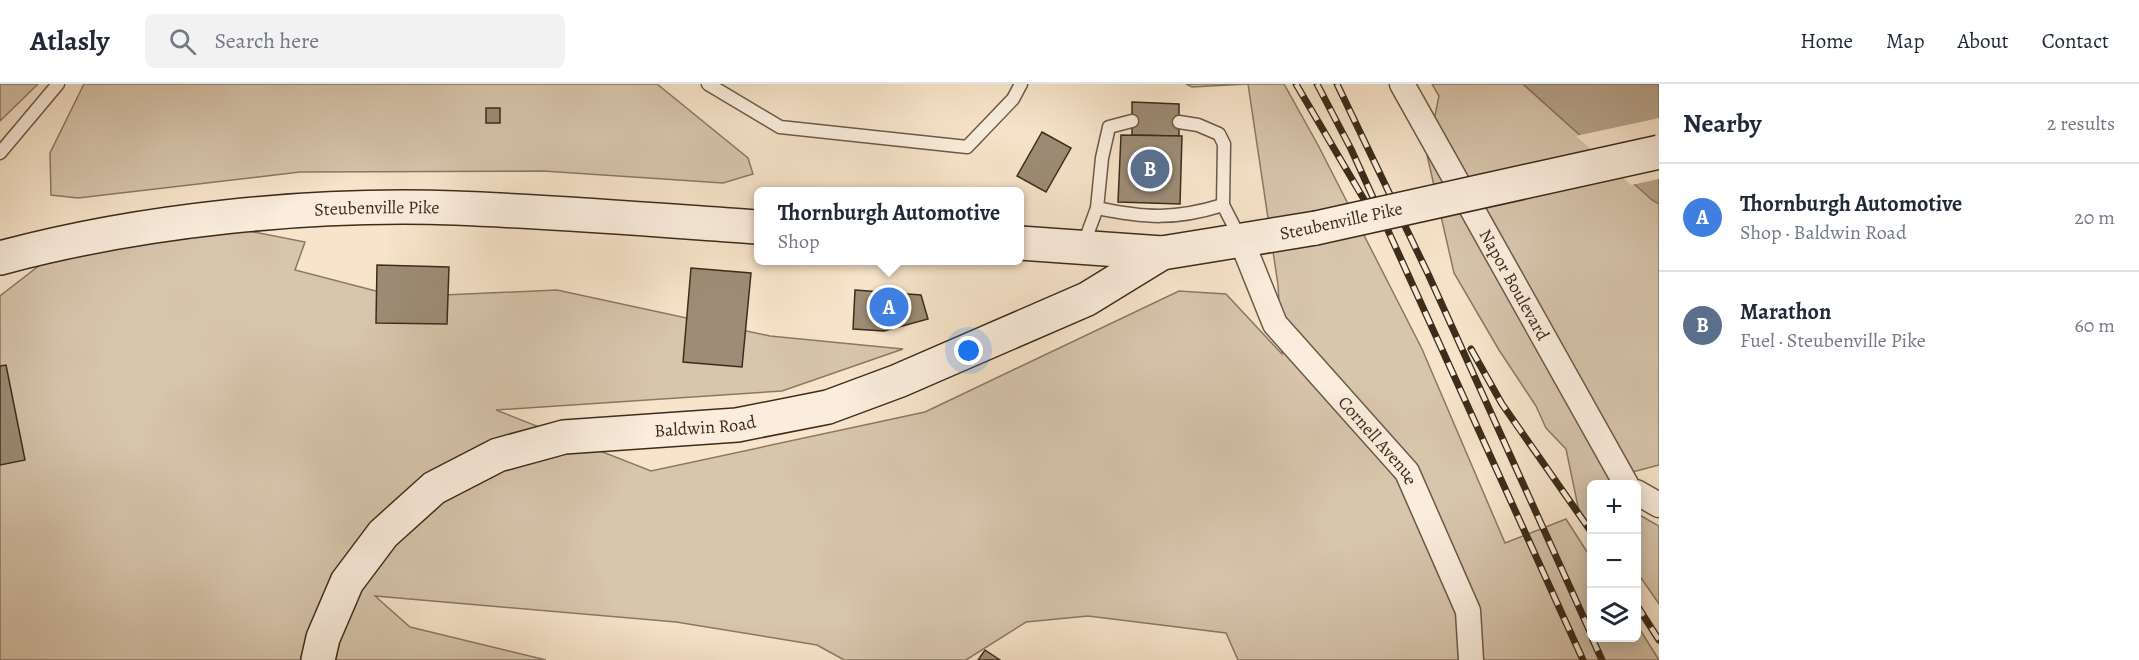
<!DOCTYPE html>
<html lang="en">
<head>
<meta charset="utf-8">
<style>
  body { margin:0; font-family:Alegreya,serif; background:#f2f2f3; color:#1f2937 }
  .controls { position:absolute; right:18px; bottom:18px; display:grid; overflow:hidden; border-radius:9px; box-shadow:0 3px 15px #0003 }
  .controls button { width:54px; height:54px; display:grid; place-items:center; padding:0; border:0; border-bottom:2px solid #e0e1e3; background:#fff; color:#1f2937; font:30px sans-serif }
  .you { position:absolute; left:969px; top:267px; width:21px; height:21px; margin:-15px; border:4px solid #fff; border-radius:50%; background:#1a73e8; box-shadow:0 0 0 9px #1a73e833 }
  .badge { display:grid; place-items:center; width:39px; height:39px; border-radius:50%; background:#8f2418; color:#fff; font-size:20px; font-weight:700 }
  .pin { position:absolute; translate:-50% -50%; border:3px solid #fff; box-shadow:0 2px 6px #0006 }
  .popup { position:absolute; left:754px; top:103px; width:270px; height:78px; box-sizing:border-box; display:grid; place-content:center; border-radius:9px; background:#fff; filter:drop-shadow(0 2px 4px #0005); font-size:20px; white-space:nowrap; color:#747a83 }
  .popup b { font-size:22px; color:#1f2937 }
  .popup::after { content:''; position:absolute; left:50%; top:100%; margin-left:-12px; border:12px solid transparent; border-top-color:#fff }
  .list { margin:0; padding:0; list-style:none }
  h2 { display:flex; justify-content:space-between; align-items:center; height:78px; margin:0; padding:0 24px; font-size:26px }
  h2 small { font-size:20px; font-weight:400; color:#747a83 }
  .list li { display:grid; grid-template-columns:39px 1fr auto; gap:18px; align-items:center; box-sizing:border-box; height:108px; padding:0 24px; border-top:2px solid #e0e1e3 }
  .list b { display:block; font-size:22px; white-space:nowrap }
  .list p { margin:0; font-size:20px; white-space:nowrap; color:#747a83 }
  .list em { font-size:20px; font-style:normal; color:#747a83 }
  .icon { flex:none; width:33px; height:33px; fill:none; stroke:currentColor; stroke-width:2; stroke-linecap:round; stroke-linejoin:round }
  .map { position:relative; flex:none; width:1659px; height:576px; overflow:hidden }
  header { display:flex; align-items:center; gap:36px; box-sizing:border-box; height:84px; padding:0 30px; background:#fff; border-bottom:2px solid #e0e1e3 }
  header strong { font-size:28px }
  nav { display:flex; gap:33px; margin-inline-start:auto; font-size:21px }
  .search { width:420px; height:54px; background:#f2f2f3; display:flex; align-items:center; gap:15px; box-sizing:border-box; padding:0 21px; border-radius:9px; color:#747a83; font-size:22px }
  main { display:flex }
  aside { flex:1; background:#fff }
  .map>svg:first-child { display:block }
  .green { fill:#d7c5ac; stroke:#8a7863; stroke-width:1.5 }
  .water { fill:#b7a58e; stroke:#867560; stroke-width:1.5 }
  .pier { fill:#f7e4ca }
  .building { fill:#9d8c76; stroke:#3c2c1a; stroke-width:1.5 }
  .lines { fill:none; stroke-linecap:round; stroke-linejoin:round }
  .lane-casing { stroke:#6b5a46; stroke-width:15 }
  .street-casing { stroke:#6b5a46; stroke-width:27 }
  .secondary-casing { stroke:#3c2c1a; stroke-width:36 }
  .lane { stroke:#faeddd; stroke-width:12 }
  .street { stroke:#faeddd; stroke-width:24 }
  .secondary { stroke:#faeddd; stroke-width:33 }
  .rail-casing { stroke:#3c2c1a; stroke-width:7 }
  .rail { stroke:#faeddd; stroke-width:4.5; stroke-dasharray:14; stroke-linecap:butt }
  .secondary-bridge-casing { stroke:#3c2c1a; stroke-width:36; stroke-linecap:butt }
  .secondary-bridge { stroke:#faeddd; stroke-width:33 }
  .labels { text-anchor:middle; dominant-baseline:central; stroke-width:5; stroke-linejoin:round; paint-order:stroke }
  .street-label { font-size:18px; fill:#3c2c1a; stroke:#faeddd }
</style>
</head>
<body>
<header>
<strong>Atlasly</strong>
<div class="search"><svg class="icon" aria-label="search" viewBox="0 0 24 24"><circle cx="10" cy="10" r="6"/><path d="M15 15l6 6"/></svg>Search here</div>
<nav><a>Home</a><a>Map</a><a>About</a><a>Contact</a></nav>
</header>
<main>
<div class="map">
<svg width="1659" height="576" viewBox="0 0 1659 576">
  <rect width="100%" height="100%" fill="#f7e4ca"/>
  <filter id="stains"><feTurbulence type="fractalNoise" baseFrequency=".00333" numOctaves="4"/><feColorMatrix values="0 0 0 0 .2 0 0 0 0 .09 0 0 0 0 .02 0 0 0 .5 -.17"/></filter>
  <radialGradient id="worn" r=".72"><stop offset=".6" stop-color="#630" stop-opacity="0"/><stop offset="1" stop-color="#630" stop-opacity=".3"/></radialGradient>
  <g class="green">
    <polygon points="0,0 38,0 0,37"/>
    <polygon points="84,0 657,0 748,74 753,90 723,99 543,87 300,88 78,114 51,111 50,69"/>
    <polygon points="1186,0 1284,0 1318,61 1422,265 1505,459 1566,435 1591,474 1592,554 1636,554 1637,541 1659,576 1238,576 1226,549 1088,532 1026,538 966,576 844,576 817,561 676,538 375,512 410,543 546,576 0,576 0,212 49,174 228,143 305,158 295,186 399,213 557,206 770,252 903,265 782,307 496,326 651,387 925,328 1179,207 1226,210 1282,270 1278,201 1248,0 1192,3"/>
    <polygon points="1432,0 1523,0 1659,120 1659,381 1621,391 1621,400 1592,400 1591,443 1580,432 1566,365 1546,344 1536,322 1499,266 1454,189 1427,71 1439,12"/>
    <polygon points="1636,429 1659,442 1659,520 1637,488"/>
  </g>
  <polygon class="water" points="1523,0 1659,0 1659,120 1652,116"/>
  <polygon class="pier" points="1659,34 1659,95 1631,101 1576,52"/>
  <g class="building">
    <polygon points="1132,18 1179,20 1179,52 1132,51"/>
    <rect x="486" y="24" width="14" height="15"/>
    <polygon points="1042,48 1071,64 1046,108 1017,92"/>
    <polygon points="1121,51 1182,52 1180,120 1118,118"/>
    <polygon points="377,181 449,183 447,240 376,239"/>
    <polygon points="691,184 751,189 742,283 683,278"/>
    <polygon points="855,206 921,211 928,235 884,247 853,245"/>
    <polygon points="6,281 25,376 0,381 0,282"/>
    <polygon points="985,566 1000,576 978,576"/>
  </g>
  <g class="lines">
    <g class="lane-casing">
      <g id="lane">
        <polyline points="708,0 780,43 967,63 1013,15 1021,0"/>
        <polyline points="1179,38 1198,41 1219,50 1224,60 1223,121 1240,154"/>
        <polyline points="0,69 58,0"/>
        <path d="M1097,124C1145,134 1175,136 1223,121"/>
        <polyline points="1083,162 1097,124 1102,74 1109,43 1132,37"/>
      </g>
    </g>
    <g class="street-casing">
      <g id="street">
        <path id="s1" d="M1402,0L1626,400"/>
        <path id="s2" d="M1242,158L1275,240L1407,388L1468,527L1471,576"/>
        <polyline points="1636,408 1659,421"/>
      </g>
    </g>
    <g class="secondary-casing">
      <g id="secondary">
        <polyline points="1020,159 1162,169 1316,144"/>
        <path id="s3" d="M0,174C141,136 309,119 455,124C556,128 657,136 758,143"/>
        <path id="s4" d="M318,576L323,554L347,498L383,450L434,404L498,371L564,353L737,341L828,323L898,297L1087,215L1162,169"/>
      </g>
    </g>
    <use href="#lane" class="lane"/>
    <use href="#street" class="street"/>
    <use href="#secondary" class="secondary"/>
    <g class="rail-casing">
      <g id="rail">
        <polyline points="1296,0 1372,129"/>
        <polyline points="1317,0 1351,65 1583,576"/>
        <polyline points="1337,0 1429,192 1592,552"/>
        <polyline points="1471,265 1502,320 1592,449"/>
        <polyline points="1636,520 1659,556"/>
        <polyline points="1592,554 1602,576"/>
      </g>
    </g>
    <use href="#rail" class="rail"/>
    <g class="secondary-bridge-casing">
      <polyline id="secondary-bridge" points="1316,144 1659,68"/>
    </g>
    <use href="#secondary-bridge" class="secondary-bridge"/>
  </g>
  <g class="labels">
    <g class="street-label">
      <text stroke="none"><textPath href="#s3" startOffset="381">Steubenville Pike</textPath></text>
      <text transform="translate(1341 137) rotate(-12)">Steubenville Pike</text>
      <text stroke="none"><textPath href="#s1" startOffset="230">Napor Boulevard</textPath></text>
      <text stroke="none"><textPath href="#s4" startOffset="494">Baldwin Road</textPath></text>
      <text stroke="none"><textPath href="#s2" startOffset="244">Cornell Avenue</textPath></text>
    </g>
  </g>
  <rect width="100%" height="100%" filter="url(#stains)"/>
  <rect width="100%" height="100%" fill="url(#worn)"/>
</svg>
<div class="controls">
<button>+</button>
<button>−</button>
<button><svg class="icon" aria-label="layers" viewBox="0 0 24 24"><path d="M12 4l9 5-9 5-9-5zM3 14l9 5 9-5"/></svg></button>
</div>
<div class="you"></div>
<div class="pin badge" style="left:889px;top:223px;background:#3f7fe0">A</div>
<div class="popup"><b>Thornburgh Automotive</b>Shop</div>
<div class="pin badge" style="left:1150px;top:85px;background:#5c6f8a">B</div>
</div>
<aside>
<h2>Nearby<small>2 results</small></h2>
<ul class="list">
<li><span class="badge" style="background:#3f7fe0">A</span><div><b>Thornburgh Automotive</b><p>Shop · Baldwin Road</p></div><em>20 m</em></li>
<li><span class="badge" style="background:#5c6f8a">B</span><div><b>Marathon</b><p>Fuel · Steubenville Pike</p></div><em>60 m</em></li>
</ul>
</aside>
</main>
</body>
</html>
